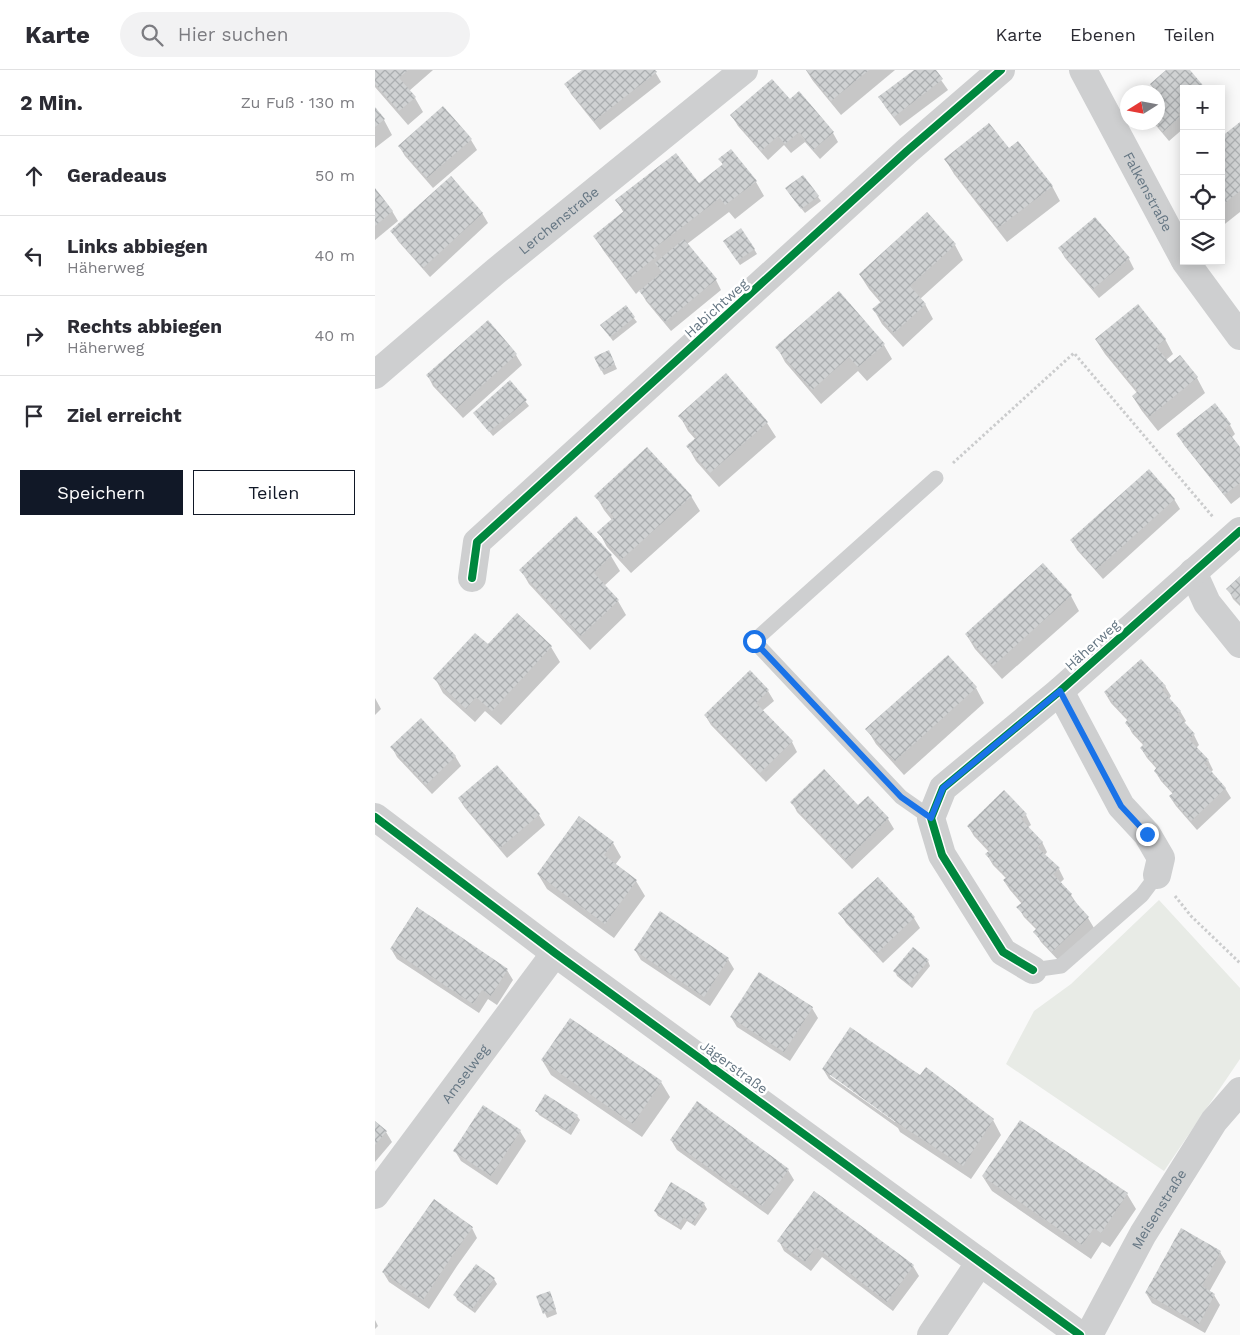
<!DOCTYPE html>
<html lang="de">
<head>
<meta charset="utf-8">
<style>
  body { margin:0; font-family:"Work Sans",sans-serif; background:#f2f2f3; color:#2b2b33 }
  .controls { position:absolute; right:15px; top:15px; display:grid; overflow:hidden; border-radius:0px; box-shadow:0 2px 12px #0003 }
  .controls button { width:45px; height:45px; display:grid; place-items:center; padding:0; border:0; border-bottom:1px solid #e1e1e2; background:#fff; color:#2b2b33; font:25px sans-serif }
  .compass { position:absolute; left:745px; top:15px; width:45px; height:45px; border-radius:50%; background:#fff; box-shadow:0 2px 12px #0003; rotate:259deg }
  .stop { position:absolute; width:15px; height:15px; margin:-11px; border:4px solid #1a73e8; border-radius:50%; background:#fff }
  .stop.end { background:#1a73e8; border-color:#fff; box-shadow:0 1px 5px #0008 }
  .list { margin:0; padding:0; list-style:none }
  h2 { display:flex; justify-content:space-between; align-items:center; height:65px; margin:0; padding:0 20px; font-size:21px }
  h2 small { font-size:16px; font-weight:400; color:#7c7c81 }
  .list li { display:grid; grid-template-columns:32px 1fr auto; gap:15px; align-items:center; box-sizing:border-box; height:80px; padding:0 20px; border-top:1px solid #e1e1e2 }
  .list b { display:block; font-size:19px; white-space:nowrap }
  .list p { margin:0; font-size:16px; white-space:nowrap; color:#7c7c81 }
  .list em { font-size:16px; font-style:normal; color:#7c7c81 }
  .actions { display:flex; gap:10px; padding:15px 20px }
  .actions a { flex:1; padding:11px 0; border:1px solid #111827; border-radius:0px; text-align:center; font-size:18px; color:#111827 }
  .actions .main { background:#111827; color:#fff }
  .icon { flex:none; width:28px; height:28px; fill:none; stroke:currentColor; stroke-width:2; stroke-linecap:round; stroke-linejoin:round }
  .map { position:relative; flex:none; width:865px; height:1265px; overflow:hidden }
  header { display:flex; align-items:center; gap:30px; box-sizing:border-box; height:70px; padding:0 25px; background:#fff; border-bottom:1px solid #e1e1e2 }
  header strong { font-size:24px }
  nav { display:flex; gap:28px; margin-inline-start:auto; font-size:18px }
  .search { width:350px; height:45px; background:#f2f2f3; display:flex; align-items:center; gap:12px; box-sizing:border-box; padding:0 18px; border-radius:28px; color:#7c7c81; font-size:19px }
  main { display:flex }
  aside { flex:1; background:#fff }
  .map>svg:first-child { display:block }
  .green { fill:#e8ebe6 }
  .shadow { fill:#0003; fill-rule:evenodd }
  .building { fill:url(#building-cross-hatch) }
  .lines { fill:none; stroke-linecap:round; stroke-linejoin:round }
  .path { stroke:#cbcccd; stroke-width:3; stroke-dasharray:2.5 2.5; stroke-linecap:butt }
  .lane { stroke:#cecfd0; stroke-width:15 }
  .street { stroke:#cecfd0; stroke-width:28 }
  .cycleway-casing { stroke:#fff; stroke-width:11 }
  .cycleway { stroke:#00873e; stroke-width:8 }
  .route { stroke:#1a73e8; stroke-width:6 }
  .labels { text-anchor:middle; dominant-baseline:central; stroke-width:5; stroke-linejoin:round; paint-order:stroke }
  .street-label { font-size:14px; fill:#657683; stroke:#fff }
</style>
</head>
<body>
<header>
<strong>Karte</strong>
<div class="search"><svg class="icon" aria-label="search" viewBox="0 0 24 24"><circle cx="10" cy="10" r="6"/><path d="M15 15l6 6"/></svg>Hier suchen</div>
<nav><a>Karte</a><a>Ebenen</a><a>Teilen</a></nav>
</header>
<main>
<aside>
<h2>2 Min.<small>Zu Fuß · 130 m</small></h2>
<ul class="list">
<li><svg class="icon" aria-label="ahead" viewBox="0 0 24 24"><path d="M12 20V5M6 11l6-6 6 6"/></svg><div><b>Geradeaus</b></div><em>50 m</em></li>
<li><svg class="icon" aria-label="left" viewBox="0 0 24 24"><path d="M17 20v-9H6M10 6l-5 5 5 5"/></svg><div><b>Links abbiegen</b><p>Häherweg</p></div><em>40 m</em></li>
<li><svg class="icon" aria-label="right" viewBox="0 0 24 24"><path d="M7 20v-9h11M14 6l5 5-5 5"/></svg><div><b>Rechts abbiegen</b><p>Häherweg</p></div><em>40 m</em></li>
<li><svg class="icon" aria-label="arrive" viewBox="0 0 24 24"><path d="M6 21V4h12l-3 4 3 4H6"/></svg><div><b>Ziel erreicht</b></div></li>
</ul>
<div class="actions"><a class="main">Speichern</a><a>Teilen</a></div>
</aside>
<div class="map">
<svg width="865" height="1265" viewBox="0 0 865 1265">
  <defs>
    <pattern id="building-cross-hatch" width="8" height="8" patternUnits="userSpaceOnUse" patternTransform="scale(1.25)"><rect width="8" height="8" fill="#d0d2d3"/><path d="M0 0l8 8M0 8l8-8" fill="none" stroke="#acafb1"/></pattern>
  </defs>
  <rect width="100%" height="100%" fill="#f9f9f9"/>
  <polygon class="green" points="784,830 865,918 865,989 789,1101 631,994 659,941 696,914"/>
  <g class="shadow">
    <polygon points="0,0 58,0 34,21 40,28 48,42 33,55 0,17"/>
    <polygon points="209,0 279,0 286,12 225,60 196,24 191,14"/>
    <polygon points="431,0 520,0 466,45 438,11"/>
    <polygon points="541,0 559,0 573,20 525,56 511,38 505,28"/>
    <polygon points="793,0 813,0 809,19 809,58 794,71 778,52 782,52 786,29 776,14"/>
    <polygon points="415,31 458,63 463,72 445,89 430,72 416,83 409,75 393,90 363,56 357,46"/>
    <polygon points="0,39 9,50 17,65 0,78"/>
    <polygon points="865,53 865,142 846,157 846,69"/>
    <polygon points="96,70 102,80 58,118 30,86 24,76"/>
    <polygon points="633,80 677,116 685,131 632,172 579,104 570,89"/>
    <polygon points="345,89 381,112 389,126 360,149 354,142 312,174 341,210 346,220 296,261 271,231 265,220 261,224 228,180 220,166 249,143 242,131 324,114 348,95"/>
    <polygon points="0,120 17,141 23,151 0,170"/>
    <polygon points="414,123 443,127 446,131 430,143"/>
    <polygon points="107,143 113,153 55,207 23,171 17,161"/>
    <polygon points="552,144 580,175 588,190 545,229 550,234 558,249 528,277 507,254 499,240 506,233 494,219 485,205"/>
    <polygon points="352,176 379,179 382,184 365,195"/>
    <polygon points="685,179 754,189 759,199 724,228 690,188"/>
    <polygon points="250,237 262,252 238,271 230,260"/>
    <polygon points="113,252 141,285 147,295 88,348 58,316 53,306"/>
    <polygon points="790,269 798,284 791,290 795,295 822,308 830,323 783,361 767,341 758,327 762,323 730,284 721,270"/>
    <polygon points="509,275 517,289 492,311 483,301 446,334 410,292 402,277"/>
    <polygon points="236,286 242,299 229,305 220,288"/>
    <polygon points="351,305 392,353 401,367 344,417 321,391 313,377 321,370 313,361 305,346"/>
    <polygon points="135,312 154,336 118,366 103,348"/>
    <polygon points="855,355 860,364 856,368 865,379 865,427 856,434 809,375 803,365"/>
    <polygon points="221,426 316,426 325,441 256,503 232,477 224,462 237,450 229,440"/>
    <polygon points="799,429 805,439 728,509 702,480 697,471"/>
    <polygon points="201,448 236,486 245,501 229,516 243,531 251,545 215,580 154,514 146,500"/>
    <polygon points="668,495 696,526 704,541 627,609 600,579 591,564"/>
    <polygon points="865,508 865,536 858,529 853,519"/>
    <polygon points="142,545 176,577 185,592 126,655 110,641 100,652 68,623 60,608 113,576"/>
    <polygon points="790,616 796,626 794,629 805,641 811,651 808,654 819,665 824,675 821,678 833,690 838,700 836,702 850,718 856,728 822,760 801,736 795,727 798,724 786,711 780,701 782,699 772,688 766,678 769,676 757,663 752,653 753,651 736,633 730,623"/>
    <polygon points="601,618 609,633 529,705 501,674 492,659"/>
    <polygon points="393,621 399,631 387,641 417,672 422,682 391,712 336,655 330,645"/>
    <polygon points="0,628 6,639 0,645"/>
    <polygon points="17,677 80,686 86,696 57,724 22,687"/>
    <polygon points="122,696 164,745 170,755 132,788 90,738 84,729"/>
    <polygon points="493,728 513,749 519,759 477,799 422,742 417,732 483,737"/>
    <polygon points="651,745 656,755 652,758 667,772 672,782 669,786 684,799 689,809 685,813 696,825 702,834 701,835 713,848 719,858 684,891 666,872 660,862 662,860 649,847 643,837 647,834 635,820 629,811 632,809 618,795 612,785 614,782 599,766 593,756"/>
    <polygon points="238,773 246,787 240,795 261,811 270,826 239,868 172,819 163,804"/>
    <polygon points="503,808 539,848 545,858 508,893 471,853 465,843"/>
    <polygon points="43,839 132,900 138,910 122,935 113,929 104,943 22,889 16,879"/>
    <polygon points="260,880 353,889 359,899 335,936 266,890"/>
    <polygon points="553,891 555,896 537,918 522,906 520,901"/>
    <polygon points="437,938 443,948 415,991 362,957 356,947"/>
    <polygon points="195,950 286,1012 295,1027 267,1067 176,1005 167,990"/>
    <path d="M448,999L618,1050L626,1065L596,1109L525,1062L523,1058L454,1009ZM455,1003L521,1050L520,1052L455,1006Z"/>
    <polygon points="162,1041 202,1046 205,1050 196,1065 164,1045"/>
    <polygon points="0,1052 11,1062 17,1072 0,1092"/>
    <polygon points="145,1061 151,1071 122,1115 86,1091 80,1081"/>
    <polygon points="296,1070 413,1100 419,1110 393,1145 302,1080"/>
    <polygon points="608,1107 752,1124 761,1139 735,1177 727,1172 716,1189 617,1121"/>
    <polygon points="440,1123 538,1196 544,1206 518,1241 447,1187 436,1201 409,1181 404,1171"/>
    <polygon points="329,1134 332,1139 320,1156 312,1151 306,1160 283,1146 280,1141"/>
    <polygon points="97,1158 102,1168 82,1196 54,1239 14,1212 8,1202"/>
    <polygon points="845,1182 851,1192 834,1222 839,1225 845,1235 830,1263 777,1233 771,1223"/>
    <polygon points="119,1209 122,1214 100,1243 82,1230 80,1225"/>
    <polygon points="163,1227 177,1228 182,1244 172,1248"/>
    <polygon points="0,1250 3,1256 0,1259"/>
  </g>
  <g class="building">
    <polygon points="0,0 33,0 24,8 41,27 24,41 0,14"/>
    <polygon points="207,0 280,0 282,2 219,51 189,14"/>
    <polygon points="431,0 494,0 456,31"/>
    <polygon points="539,0 561,0 568,9 519,47 503,27"/>
    <polygon points="791,0 815,0 831,19 809,19 809,39 803,44 805,47 788,62 779,52 782,52 782,30 786,27 775,14"/>
    <polygon points="397,9 415,29 424,21 459,62 438,80 424,62 410,74 403,66 386,81 355,45"/>
    <polygon points="68,36 97,69 52,108 23,76"/>
    <polygon points="0,37 10,49 0,57"/>
    <polygon points="865,52 865,121 846,136 846,67"/>
    <polygon points="614,53 634,78 643,71 678,116 623,158 569,89"/>
    <polygon points="356,79 382,111 350,135 345,128 277,180 282,186 252,210 218,166 249,141 240,130 301,83 324,113 348,94 343,89"/>
    <polygon points="428,105 444,126 426,139 410,118"/>
    <polygon points="76,106 108,143 48,198 15,161"/>
    <polygon points="0,118 18,141 0,156"/>
    <polygon points="552,142 581,174 535,216 551,234 519,263 497,239 507,231 484,204"/>
    <polygon points="720,147 755,188 718,219 683,178"/>
    <polygon points="366,158 380,179 362,191 348,171"/>
    <polygon points="309,169 342,209 290,252 264,221 287,202 280,193"/>
    <polygon points="464,221 510,274 483,297 474,287 437,320 400,277"/>
    <polygon points="763,234 791,269 781,277 795,293 805,285 823,307 774,347 757,326 763,321 720,269"/>
    <polygon points="251,235 260,247 235,267 225,255"/>
    <polygon points="113,250 142,284 81,339 51,305"/>
    <polygon points="234,280 240,294 226,301 219,287"/>
    <polygon points="351,303 393,352 335,403 311,376 322,367 303,346"/>
    <polygon points="135,310 152,330 114,362 98,343"/>
    <polygon points="840,333 856,354 850,358 865,377 865,413 849,425 801,364"/>
    <polygon points="272,377 317,426 247,489 222,462 239,447 219,426"/>
    <polygon points="774,399 800,429 721,500 695,470"/>
    <polygon points="201,446 237,485 219,503 244,530 206,566 144,500"/>
    <polygon points="668,493 697,525 618,596 590,564"/>
    <polygon points="865,506 865,534 851,519"/>
    <polygon points="142,543 177,576 117,641 101,627 91,639 58,608 100,563 113,574"/>
    <polygon points="573,585 602,617 520,691 490,659"/>
    <polygon points="766,589 791,616 787,620 806,641 802,644 820,664 814,669 834,690 829,693 851,718 816,751 794,726 798,723 779,701 782,697 765,678 769,674 750,653 753,649 729,622"/>
    <polygon points="375,600 394,620 381,633 418,671 385,703 329,645"/>
    <polygon points="46,648 81,686 51,715 15,677"/>
    <polygon points="122,695 165,744 125,778 83,728"/>
    <polygon points="449,699 483,735 493,726 514,748 471,790 415,732"/>
    <polygon points="629,720 652,744 646,749 668,772 662,777 685,798 678,804 697,824 695,826 714,847 677,882 658,862 662,858 641,837 648,832 628,810 632,807 610,784 615,780 592,756"/>
    <polygon points="204,746 239,772 229,785 262,810 230,854 162,804"/>
    <polygon points="503,807 540,847 501,884 463,843"/>
    <polygon points="42,837 133,899 116,926 107,920 98,934 15,879"/>
    <polygon points="285,841 354,888 329,927 259,880"/>
    <polygon points="538,877 554,890 534,914 518,901"/>
    <polygon points="384,902 438,937 409,982 355,947"/>
    <polygon points="195,948 287,1011 258,1054 166,990"/>
    <polygon points="475,957 545,1005 551,997 619,1049 588,1096 515,1048 447,999"/>
    <polygon points="170,1024 203,1045 193,1061 160,1041"/>
    <polygon points="322,1031 414,1099 387,1136 295,1070"/>
    <polygon points="108,1035 146,1060 116,1106 78,1081"/>
    <polygon points="645,1050 753,1123 726,1163 719,1158 707,1175 607,1106"/>
    <polygon points="0,1051 12,1061 0,1075"/>
    <polygon points="296,1112 330,1133 318,1153 309,1147 303,1156 279,1141"/>
    <polygon points="439,1121 539,1195 512,1232 441,1177 430,1192 402,1171"/>
    <polygon points="59,1129 98,1157 77,1186 48,1230 7,1202"/>
    <polygon points="806,1158 846,1181 827,1216 840,1224 824,1254 770,1223"/>
    <polygon points="101,1194 120,1208 97,1239 78,1225"/>
    <polygon points="175,1221 181,1239 168,1244 161,1226"/>
  </g>
  <g class="lines">
    <g class="path">
      <polyline points="578,393 699,283 838,447"/>
      <polyline points="800,826 816,846 865,893"/>
    </g>
    <g class="lane">
      <polyline points="556,748 526,727 379,571 561,408"/>
      <polyline points="658,900 686,896 767,825 782,805"/>
    </g>
    <g class="street">
      <path id="s1" d="M708,0L809,189"/>
      <polyline points="810,191 865,266"/>
      <path id="s2" d="M0,305L120,202L369,0"/>
      <polyline points="818,502 832,533 865,574"/>
      <polyline points="97,508 102,472 532,81 626,0"/>
      <polyline points="685,621 746,736 772,764 786,788 782,805"/>
      <polyline points="0,747 180,883 705,1265"/>
      <polyline points="658,900 628,882 567,785 556,748 568,718 685,621 865,461"/>
      <path id="s3" d="M0,1125L180,883"/>
      <polyline points="556,1265 605,1192"/>
      <path id="s4" d="M714,1265L768,1164L839,1051L865,1021"/>
    </g>
    <g class="cycleway-casing">
      <g id="cycleway">
        <polyline points="97,508 102,472 532,81 626,0"/>
        <polyline points="0,747 180,883 705,1265"/>
        <polyline points="658,900 628,882 567,785 556,748 568,718 685,621 865,461"/>
      </g>
    </g>
    <use href="#cycleway" class="cycleway"/>
  </g>
  <g class="lines">
    <polyline class="route" points="379,571 526,727 556,748 568,718 685,621 746,736 772,764"/>
  </g>
  <g class="labels">
    <g class="street-label">
      <text stroke="none"><textPath href="#s1" startOffset="138">Falkenstraße</textPath></text>
      <text stroke="none"><textPath href="#s2" startOffset="240">Lerchenstraße</textPath></text>
      <text transform="translate(341 238) rotate(-42)">Habichtweg</text>
      <text transform="translate(717 575) rotate(-42)">Häherweg</text>
      <text transform="translate(359 997) rotate(36)">Jägerstraße</text>
      <text stroke="none"><textPath href="#s3" startOffset="151">Amselweg</textPath></text>
      <text stroke="none"><textPath href="#s4" startOffset="144">Meisenstraße</textPath></text>
    </g>
  </g>
</svg>
<div class="controls">
<button>+</button>
<button>−</button>
<button><svg class="icon" aria-label="locate" viewBox="0 0 24 24"><circle cx="12" cy="12" r="6"/><path d="M12 2v4M12 18v4M2 12h4M18 12h4"/></svg></button>
<button><svg class="icon" aria-label="layers" viewBox="0 0 24 24"><path d="M12 4l9 5-9 5-9-5zM3 14l9 5 9-5"/></svg></button>
</div>
<svg class="compass" viewBox="-18 -18 36 36"><path d="M0-13l5 13h-10z" fill="#e53935"/><path d="M0 13l5-13h-10z" fill="#7c7c81"/></svg>
<div class="stop" style="left:379px;top:571px"></div>
<div class="stop end" style="left:772px;top:764px"></div>
</div>
</main>
</body>
</html>
